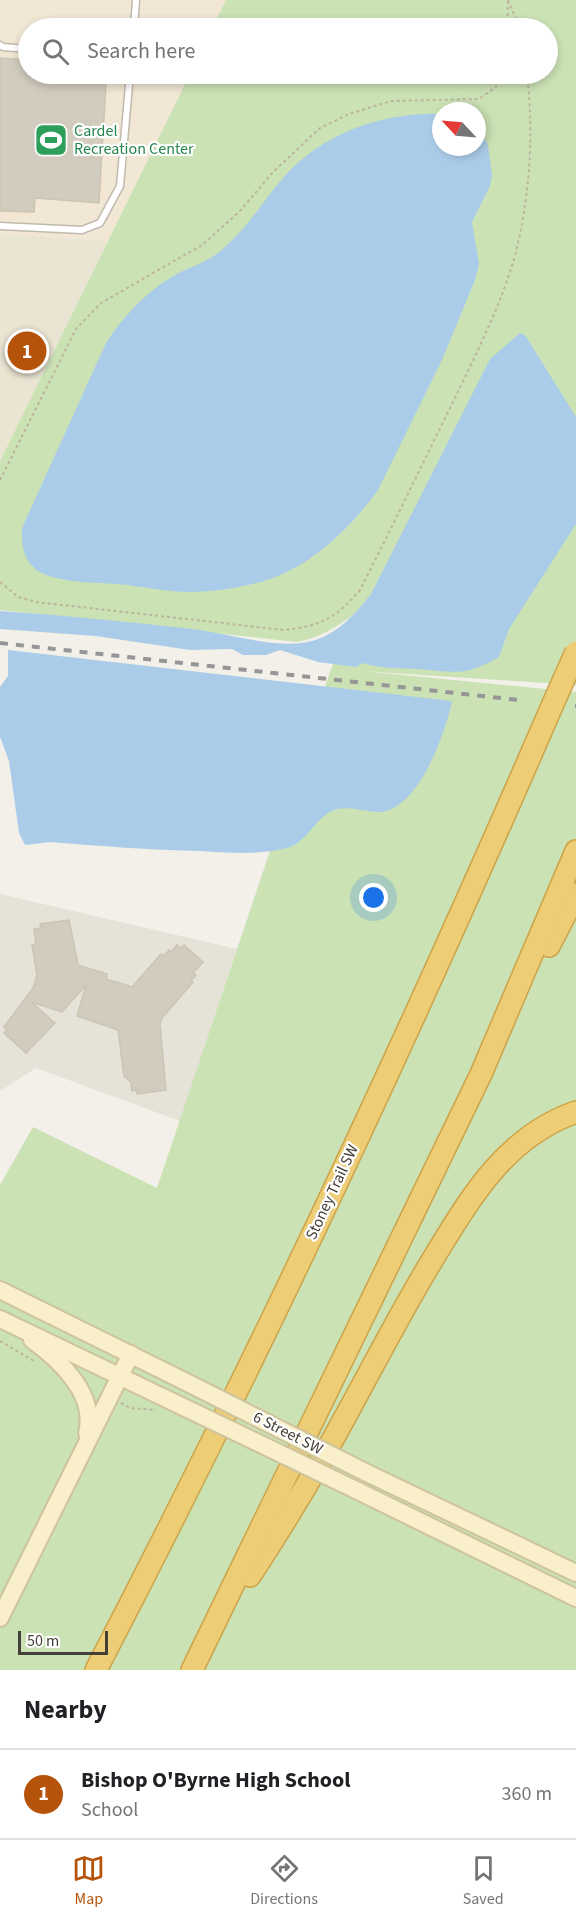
<!DOCTYPE html>
<html lang="en">
<head>
<meta charset="utf-8">
<style>
  body { margin:0; font-family:"Source Sans 3",sans-serif; background:#f2f2f2; color:#202124 }
  .compass { position:absolute; left:432px; top:102px; width:54px; height:54px; border-radius:50%; background:#fff; box-shadow:0 3px 9px #0003; rotate:296deg }
  .scale { position:absolute; left:18px; bottom:15px; width:90px; box-sizing:border-box; padding-left:6px; border:3px solid #454037; border-top:0; font-size:16px; line-height:21px; white-space:nowrap; color:#454037; -webkit-text-stroke:4px #fff; paint-order:stroke }
  .you { position:absolute; left:374px; top:898px; width:21px; height:21px; margin:-15px; border:4px solid #fff; border-radius:50%; background:#1a73e8; box-shadow:0 0 0 9px #1a73e833 }
  .badge { display:grid; place-items:center; width:39px; height:39px; border-radius:50%; background:#b45309; color:#fff; font-size:20px; font-weight:700 }
  .pin { position:absolute; translate:-50% -50%; border:3px solid #fff; box-shadow:0 2px 6px #0006 }
  .list { margin:0; padding:0; list-style:none }
  h2 { display:flex; justify-content:space-between; align-items:center; height:78px; margin:0; padding:0 24px; font-size:26px }
  h2 small { font-size:20px; font-weight:400; color:#757577 }
  .list li { display:grid; grid-template-columns:39px 1fr auto; gap:18px; align-items:center; box-sizing:border-box; height:90px; padding:0 24px; border-top:2px solid #e0e0e0 }
  .list b { display:block; font-size:22px; white-space:nowrap }
  .list p { margin:0; font-size:20px; white-space:nowrap; color:#757577 }
  .list em { font-size:20px; font-style:normal; color:#757577 }
  .icon { flex:none; width:33px; height:33px; fill:none; stroke:currentColor; stroke-width:2; stroke-linecap:round; stroke-linejoin:round }
  .map { position:relative; flex:none; width:576px; height:1670px; overflow:hidden }
  .search { position:absolute; background:#fff; box-shadow:0 3px 9px #0003; left:18px; right:18px; top:18px; height:66px; display:flex; align-items:center; gap:15px; box-sizing:border-box; padding:0 21px; border-radius:33px; color:#757577; font-size:22px }
  .sheet { height:168px; background:#fff }
  nav { display:flex; justify-content:space-around; align-items:center; box-sizing:border-box; height:84px; border-top:2px solid #e0e0e0; background:#fff; font-size:16px; color:#757577 }
  nav a { display:grid; justify-items:center; gap:3px }
  nav .on { color:#b45309 }
  .map>svg:first-child { display:block }
  .residential { fill:#e5e2d7 }
  .commercial { fill:#f2e7d5 }
  .education { fill:#eae5d3 }
  .green { fill:#cbe2b5; fill-rule:evenodd }
  .water { fill:#abcce8 }
  .building { fill:#d2ccbf; stroke:#ccc4b3; stroke-width:1.5 }
  .lines { fill:none; stroke-linecap:round; stroke-linejoin:round }
  .lane-casing { stroke:#c0baae; stroke-width:9 }
  .secondary-casing { stroke:#cdc39c; stroke-width:20 }
  .highway-casing { stroke:#cda347; stroke-width:24 }
  .path { stroke:#bdb49e; stroke-width:2; stroke-dasharray:3 3; stroke-linecap:butt }
  .lane { stroke:#fff; stroke-width:6 }
  .secondary { stroke:#f9f0cb; stroke-width:16 }
  .highway { stroke:#eecd77; stroke-width:21 }
  .rail { stroke:#969696; stroke-width:4; stroke-dasharray:8 8; stroke-linecap:butt }
  .secondary-bridge-casing { stroke:#cdc39c; stroke-width:20; stroke-linecap:butt }
  .highway-bridge-casing { stroke:#cda347; stroke-width:24; stroke-linecap:butt }
  .secondary-bridge { stroke:#f9f0cb; stroke-width:16 }
  .highway-bridge { stroke:#eecd77; stroke-width:21 }
  .labels { text-anchor:middle; dominant-baseline:central; stroke-width:4.5; stroke-linejoin:round; paint-order:stroke }
  .leisure-label { font-size:16px; fill:#27864d; stroke:#fff; text-anchor:start }
  .street-label { font-size:16px; fill:#454037; stroke:#fff }
</style>
</head>
<body>
<div class="map">
<svg width="576" height="1670" viewBox="0 0 576 1670">
  <rect width="100%" height="100%" fill="#f2f0e8"/>
  <polygon class="residential" points="0,894 237,949 180,1121 36,1068 0,1091"/>
  <polygon class="commercial" points="0,0 226,0 212,28 28,28 28,74 190,74 108,241 0,234"/>
  <polygon class="education" points="0,234 108,241 0,461"/>
  <path class="green" d="M226,0H576V685L362,671L576,692V1670H0V1185L33,1127L157,1188L331,669L358,612C336,626 326,636 297,642L0,610V461L190,74H548V28H212ZM441,111H477V147H441Z"/>
  <g class="water">
    <path d="M441,114V147H477V126L488,145L492,176L490,186L472,222L479,264L475,280L442,360L378,490C352,526 314,564 270,579C236,590 197,595 162,590C146,588 132,585 116,584C96,583 57,582 40,572C24,563 21,545 22,528L106,343C122,318 144,294 170,278C185,268 203,265 218,253C247,230 261,203 284,177C323,133 383,112 441,114Z"/>
    <path d="M520,333L525,335L576,417V524L509,629L499,657C464,677 456,672 418,669C399,668 382,669 363,663L356,667L318,662L280,650L266,655H243L232,649L190,650L96,636L0,629V611C64,615 128,622 192,629C226,633 269,647 302,643C333,639 353,617 371,594L490,359Z"/>
    <path d="M8,650L452,701C446,732 419,807 382,812C368,813 345,804 332,811C315,819 306,843 287,848C261,855 228,853 201,851C150,850 100,846 50,842L25,845L19,833L9,761L0,737V687L8,676Z"/>
  </g>
  <g class="building">
    <polygon points="0,58 28,60 28,74 66,74 65,81 106,83 99,203 35,198 34,212 0,211"/>
    <polygon points="69,920 78,965 107,974 106,979 132,987 161,954 164,956 169,950 171,952 177,945 181,948 184,945 203,962 193,973 196,975 191,981 193,982 162,1018 160,1024 166,1090 137,1094 137,1090 132,1091 131,1082 124,1076 118,1030 77,1016 86,985 62,1012 31,1002 55,1023 26,1053 4,1033 7,1030 4,1027 33,988 37,975 32,945 36,944 34,929 41,928 40,924"/>
  </g>
  <g class="lines">
    <g class="lane-casing">
      <g id="lane">
        <polyline points="134,28 136,0"/>
        <polyline points="0,45 3,47 28,49"/>
        <polyline points="0,226 82,230 100,223 120,186 130,74"/>
      </g>
    </g>
    <g class="secondary-casing">
      <g id="secondary">
        <polyline points="0,1290 184,1381"/>
        <polyline points="0,1319 173,1402"/>
        <path d="M32,1340C60,1360 97,1395 87,1433"/>
        <polyline points="365,1472 576,1573"/>
        <polyline points="356,1490 576,1598"/>
        <polyline points="0,1618 131,1354"/>
      </g>
    </g>
    <g class="highway-casing">
      <g id="highway">
        <polyline points="549,946 576,894"/>
        <path d="M250,1576C286,1521 319,1466 350,1408C378,1357 405,1304 436,1254C472,1195 507,1136 576,1112"/>
        <path d="M96,1670C260,1355 411,1032 552,706"/>
        <polyline points="192,1670 481,1074 576,851"/>
      </g>
    </g>
    <g class="path">
      <polyline points="508,0 520,28"/>
      <polyline points="507,28 508,1"/>
      <polyline points="0,480 76,329 101,303 202,245 240,211 273,172 320,128 349,114 391,101 479,99 496,87 500,74"/>
      <path d="M0,582L18,597L36,602L284,630C321,626 336,618 360,590C391,529 421,467 451,406C474,358 499,310 514,259C530,200 534,134 527,74"/>
      <polyline points="0,1341 34,1361"/>
      <polyline points="121,1403 130,1408 156,1410"/>
    </g>
    <use href="#lane" class="lane"/>
    <use href="#secondary" class="secondary"/>
    <use href="#highway" class="highway"/>
    <g class="rail">
      <polyline points="0,643 519,700"/>
      <polyline points="575,706 576,706"/>
    </g>
    <g class="secondary-bridge-casing">
      <g id="secondary-bridge">
        <polyline points="184,1381 365,1472"/>
        <polyline points="173,1402 356,1490"/>
      </g>
    </g>
    <g class="highway-bridge-casing">
      <polyline id="highway-bridge" points="552,706 576,652"/>
    </g>
    <use href="#secondary-bridge" class="secondary-bridge"/>
    <use href="#highway-bridge" class="highway-bridge"/>
  </g>
  <defs>
    <g id="stadium-square" transform="scale(1.725)"><rect x="-9" y="-9" width="18" height="18" rx="4" fill="#2e9e5b" stroke="#fff"/><path d="M0-5a6.5 5 0 1 0 0 10a6.5 5 0 1 0 0-10ZM-3.5-1.8h7v3.6h-7Z" fill="#fff"/></g>
  </defs>
  <g fill-rule="evenodd">
    <use href="#stadium-square" x="51" y="140"/>
  </g>
  <g class="labels">
    <g class="leisure-label">
      <text x="74" y="131">Cardel<tspan x="74" dy="18">Recreation Center</tspan></text>
    </g>
    <g class="street-label">
      <text transform="translate(332 1192) rotate(-65)">Stoney Trail SW</text>
      <text transform="translate(288 1433) rotate(27)">6 Street SW</text>
    </g>
  </g>
</svg>
<svg class="compass" viewBox="-18 -18 36 36"><path d="M0-13l5 13h-10z" fill="#e53935"/><path d="M0 13l5-13h-10z" fill="#757577"/></svg>
<div class="scale">50 m</div>
<div class="you"></div>
<div class="pin badge" style="left:27px;top:351px">1</div>
<div class="search"><svg class="icon" aria-label="search" viewBox="0 0 24 24"><circle cx="10" cy="10" r="6"/><path d="M15 15l6 6"/></svg>Search here</div>
</div>
<section class="sheet">
<h2>Nearby<small></small></h2>
<ul class="list">
<li><span class="badge">1</span><div><b>Bishop O'Byrne High School</b><p>School</p></div><em>360 m</em></li>
</ul>
</section>
<nav>
<a class="on"><svg class="icon" aria-label="map" viewBox="0 0 24 24"><path d="M3 6l6-2 6 2 6-2v14l-6 2-6-2-6 2zM9 4v14M15 6v14"/></svg>Map</a>
<a><svg class="icon" aria-label="directions" viewBox="0 0 24 24"><path d="M12 3l9 9-9 9-9-9zM9 14v-3h6M13 9l2 2-2 2"/></svg>Directions</a>
<a><svg class="icon" aria-label="saved" viewBox="0 0 24 24"><path d="M7 4h10v16l-5-4-5 4z"/></svg>Saved</a>
</nav>
</body>
</html>
